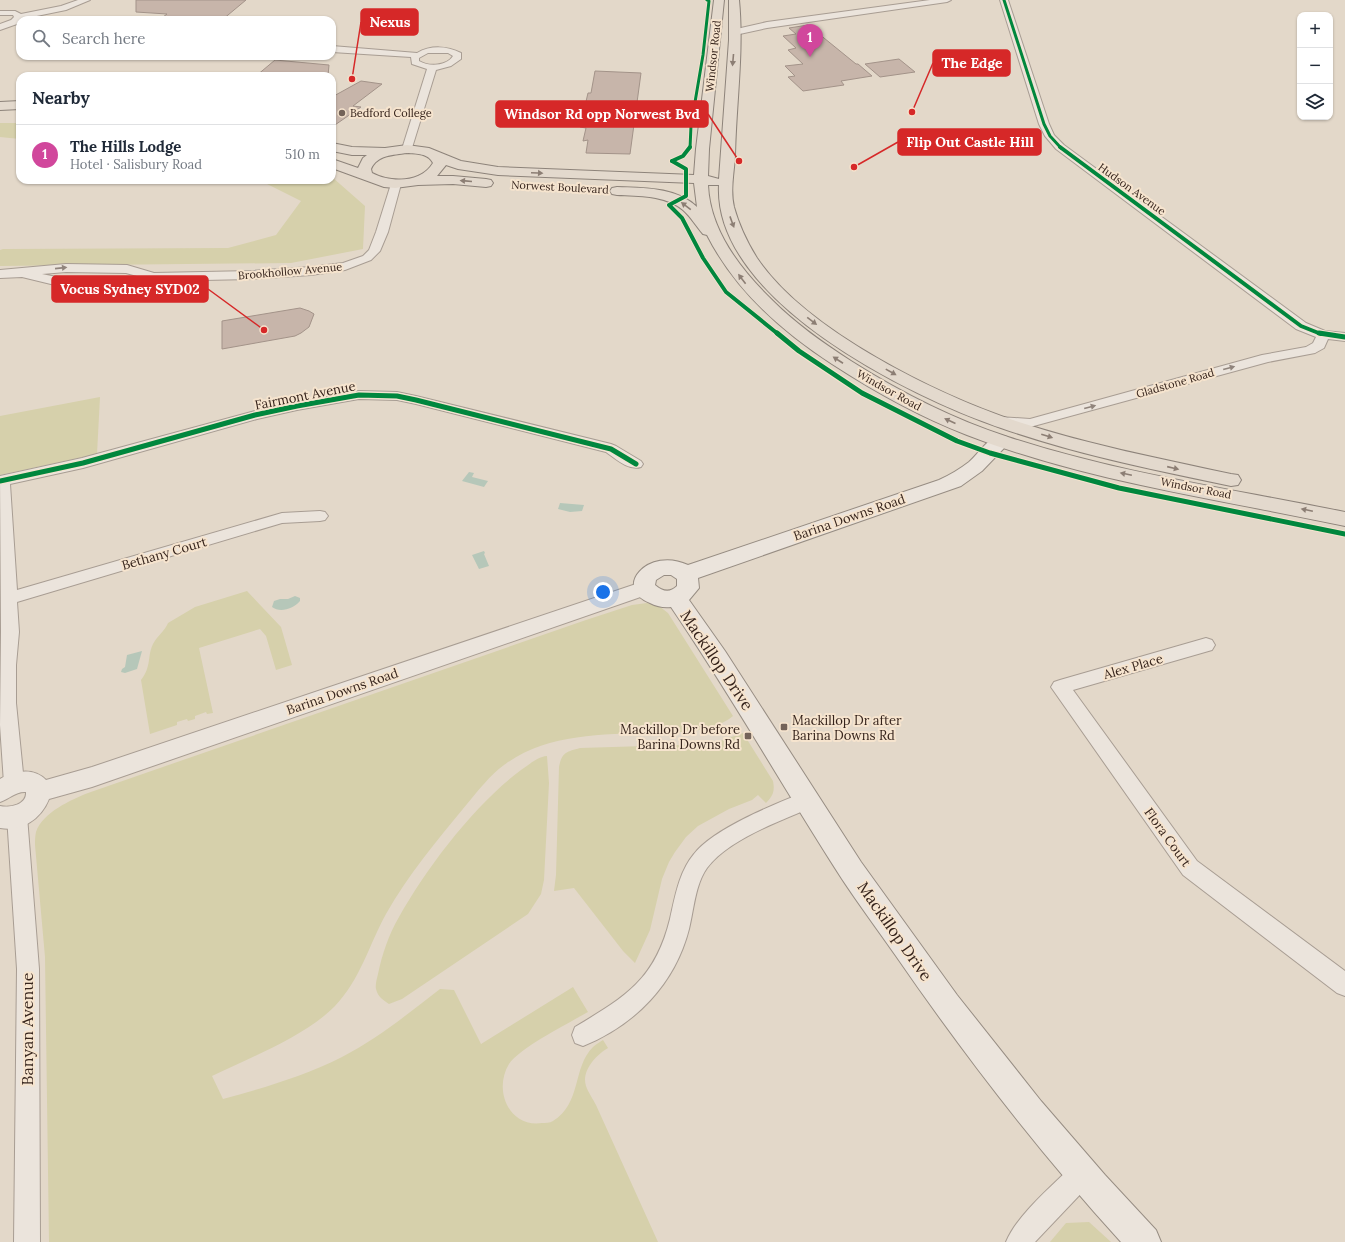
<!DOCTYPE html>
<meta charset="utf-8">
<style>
:root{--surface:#fff;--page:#f6f6f7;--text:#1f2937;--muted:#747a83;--line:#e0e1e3;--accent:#111827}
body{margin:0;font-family:Lora,serif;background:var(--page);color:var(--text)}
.controls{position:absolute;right:12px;top:12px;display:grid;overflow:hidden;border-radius:8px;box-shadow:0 1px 3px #0004}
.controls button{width:36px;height:36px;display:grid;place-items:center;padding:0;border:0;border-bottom:1px solid var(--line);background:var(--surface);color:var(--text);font:20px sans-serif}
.you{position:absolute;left:603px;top:592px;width:14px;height:14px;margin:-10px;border:3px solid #fff;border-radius:50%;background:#1a73e8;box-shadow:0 0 0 6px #1a73e833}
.badge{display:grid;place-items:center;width:26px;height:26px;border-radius:50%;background:var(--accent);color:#fff;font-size:13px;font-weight:700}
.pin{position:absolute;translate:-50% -33px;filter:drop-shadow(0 1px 2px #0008)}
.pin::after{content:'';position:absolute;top:21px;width:14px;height:12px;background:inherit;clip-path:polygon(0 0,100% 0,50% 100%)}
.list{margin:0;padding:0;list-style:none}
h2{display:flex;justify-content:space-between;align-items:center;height:52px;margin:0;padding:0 16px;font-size:17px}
h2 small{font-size:13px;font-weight:400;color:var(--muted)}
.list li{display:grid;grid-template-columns:26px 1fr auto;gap:12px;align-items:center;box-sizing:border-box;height:60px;padding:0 16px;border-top:1px solid var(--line)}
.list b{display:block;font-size:15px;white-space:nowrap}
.list p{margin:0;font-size:13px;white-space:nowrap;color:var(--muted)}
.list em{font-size:13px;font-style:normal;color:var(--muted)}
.icon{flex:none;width:22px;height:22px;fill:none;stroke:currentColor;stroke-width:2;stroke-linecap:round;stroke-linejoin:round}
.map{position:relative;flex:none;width:1345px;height:1242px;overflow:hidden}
.search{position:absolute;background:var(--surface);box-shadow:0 1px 3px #0004;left:16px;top:16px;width:320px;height:44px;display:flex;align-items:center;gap:10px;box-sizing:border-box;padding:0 14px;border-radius:12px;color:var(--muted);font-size:15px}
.panel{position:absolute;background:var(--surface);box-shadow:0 1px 3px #0004;left:16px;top:72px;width:320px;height:112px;border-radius:12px}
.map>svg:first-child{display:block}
</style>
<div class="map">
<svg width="1345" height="1242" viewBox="0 0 1345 1242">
<rect width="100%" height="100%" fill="#e3d8c9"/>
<!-- green -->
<g fill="#d6d0ab">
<polygon points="0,123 20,123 20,139 0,137"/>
<polygon points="332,177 365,206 363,249 291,263 0,266 0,250 3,249 228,248 276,235 301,201 259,180 332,180"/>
<polygon points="100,397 97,454 0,475 0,416"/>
<path d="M247,591L281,627L292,665L276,670L266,636L260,629L199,648L213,713L207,714L206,712L195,716V719L188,721L187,719L177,722V725L150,734L141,680C152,666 147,656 153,644C157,636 165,631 168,623L195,607Z"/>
<path d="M647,603L659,606L668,613L733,716C711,734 678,732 651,733C601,734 546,734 504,765C490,775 478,791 467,804C438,839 408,875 386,914C369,945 360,980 335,1006C306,1036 249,1058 212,1076L223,1099C264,1088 304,1076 342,1057C377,1039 409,1013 440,989L454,990L481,1044L573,987L588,1012C569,1023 521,1047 509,1064C493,1090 509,1128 542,1123C545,1123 550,1123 553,1121C582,1103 572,1068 593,1047C596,1044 600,1042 603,1040L608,1048C596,1055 581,1071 586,1086C588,1092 593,1099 596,1105L658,1242H49L45,957L35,845C35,841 35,836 36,832C43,812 71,800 88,793L586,620L632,605Z"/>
<path d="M743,733L773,781C775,791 773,796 766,803L758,795L752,800L729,809L698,826L686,837L675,852L669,862L662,879L650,930L635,963L623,951L574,888L554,891L556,875L559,767C562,752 566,752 580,748L711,744Z"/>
<path d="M547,756L549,783L544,880L541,894L528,914L402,999L389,1004C383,1000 378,997 376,989C375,985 377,978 378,974C382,954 389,934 399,917C427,867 475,804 521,770C530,764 537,757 547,756Z"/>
<polygon points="1089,1222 1111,1242 1050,1242 1066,1223"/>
</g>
<!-- water -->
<g fill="#b6c7b9">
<polygon points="469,472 474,473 472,477 488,481 484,487 462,481"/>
<polygon points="560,503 584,505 582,511 570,512 558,509"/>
<polygon points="484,551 485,553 484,554 489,566 479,569 472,555"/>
<path d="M295,596L300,598V601C293,609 280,613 272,607L274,601L280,599H288Z"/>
<polygon points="142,651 137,669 125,673 121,672 122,669 125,667 127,655"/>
</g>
<!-- building -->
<g fill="#c7b5aa" stroke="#a39389">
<polygon points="136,0 246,0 222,20 163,17 167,14 136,12"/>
<polygon points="808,25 856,64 858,64 872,76 841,81 844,85 803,91 788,77 795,76 785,66 803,64 788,50 796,48 783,36 796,34 789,28"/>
<polygon points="899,59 915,72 880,77 865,64"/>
<polygon points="275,60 329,65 328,76 256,76"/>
<polygon points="595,71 641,73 630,154 586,153 588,140 583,141 586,128 580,127 588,93 591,93"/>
<polygon points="361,81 382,84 353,106 361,107 332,127 332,97"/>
<polygon points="300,308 309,311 314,314 309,327 301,333 295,336 222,349 222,321"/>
</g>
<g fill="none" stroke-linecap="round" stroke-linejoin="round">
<!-- minor casing -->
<g stroke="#a89d93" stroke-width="2">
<g id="minor">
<polygon points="78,0 90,0 66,10 22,19 17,24 0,30 0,24 11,20 14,17 13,15 0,15 0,11 15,11 21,14 61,6"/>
<polygon points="930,0 951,0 947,2 767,28 735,35 731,32 732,30 767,22"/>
<polygon points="1000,0 1008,0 1049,124 1054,135 1064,145 1306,323 1325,331 1345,333 1345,341 1328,339 1324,348 1315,353 1268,362 1030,427 994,424 992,421 994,418 999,417 1030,419 1262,355 1306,347 1313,343 1316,337 1296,329 1056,149 1045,136 1039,124"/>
<path d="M332,46L417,53C431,45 447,46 461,53V59L451,66L436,70L411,151L407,152L402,149L427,69L412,64L411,57L332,52ZM428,53H448L453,56C447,66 429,67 419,61V58Z"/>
<path d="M396,181L401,184L388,232L380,251L371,260L345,270L311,275L252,279L154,281L116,287L55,285L22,277L0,278V270L66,264L127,265L154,273L252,271L311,267L343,263L363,256L369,250L376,232L391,184ZM66,272L126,273L137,276C108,281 71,281 42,274Z"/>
<path d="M359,391L397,392L416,396L611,444L616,446L641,461L643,464L641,467C629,471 616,459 606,452L416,404L397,400L359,399L297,410L257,419L83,468L10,484L17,590L282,513L320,511L325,512L328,516L325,520L320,521L282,523L17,602L19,632L16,665V703L24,783L21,789L14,791L7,789L4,783L0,725L1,632L0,476L82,458L255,411Z"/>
<polygon points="1206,638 1212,640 1215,645 1212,650 1073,690 1197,861 1345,971 1345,996 1337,993 1183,875 1051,687 1054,682 1060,680"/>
<path d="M808,791L815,794L818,800L815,806C783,820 728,839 707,868C695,885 694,909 689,929C675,984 635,1025 583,1046L575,1043L572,1035L575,1027C625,997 655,980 670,919C675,897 679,872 694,854C714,828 777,803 808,791Z"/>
<polygon points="17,807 24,810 27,816 39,969 40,1242 14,1242 17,969 7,816 10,810"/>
<path d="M1082,1162L1091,1165L1094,1174L1091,1183L1035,1242H1006C1017,1215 1052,1186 1073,1165Z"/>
</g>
</g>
<!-- tertiary casing -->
<g stroke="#a89d93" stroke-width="2">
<path id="tertiary" d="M645,581L652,583L655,588L652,593L92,787L49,799C41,819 22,832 0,828V806C10,808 27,805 26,792C16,791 9,799 0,802V779C15,771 33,767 46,780L92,767Z"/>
</g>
<!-- secondary casing -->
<g stroke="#978d83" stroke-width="2">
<path id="secondary" d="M1000,435L1007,437L1009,441L1007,445L982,471L961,486L698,578L699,588L689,600L725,651L861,862L957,995L1041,1101L1105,1175L1156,1230L1161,1242H1121C1039,1152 965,1056 896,956C878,930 859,905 842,879C784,789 731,695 671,607C663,608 656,606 650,603C612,588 648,546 688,565L939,480C950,475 960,469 969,462C979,453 988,438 1000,435ZM664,575H671L677,579V586C670,593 663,592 655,585L656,580Z"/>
</g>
<!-- primary casing -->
<g stroke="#8d837a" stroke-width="2">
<g id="primary">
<path d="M714,0H724L709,149L708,176L719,179L729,40V0H739C744,51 736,104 735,156C734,173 730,190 734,207C739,225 747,242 757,258C806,331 939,396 1022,423C1090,445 1161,459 1231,474L1238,475L1241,480L1238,485L1231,486C1154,470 1075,454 1001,428C910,397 713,300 719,185H708C710,231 741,270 773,301C796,324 823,343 851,361C900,392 953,419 1008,437C1117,473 1232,489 1345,512V526C1219,499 1088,482 967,435C920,417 875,392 832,364C781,331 735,290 707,235L703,234C696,226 691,217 683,210C665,195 639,196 617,195L612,194L610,191L612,188L617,187C644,188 676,187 697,207L694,183L498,175L458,169L446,165L437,176H453L486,179L491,180L493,183L491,186L486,187L453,184L418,185L395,188L384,187L332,168V159L358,168L363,158L367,155H352L332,151V143L352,147L385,148L407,145L429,148L461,161L498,167L694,175L696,149ZM407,153C417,154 428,153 433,163C421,183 391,183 372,173L371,169C377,155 393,155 407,153Z"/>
<polygon points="20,101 20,109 0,110 0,102"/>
</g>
</g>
<!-- minor -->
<use href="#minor" fill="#ebe4dc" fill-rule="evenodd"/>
<!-- tertiary -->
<use href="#tertiary" fill="#ebe4dc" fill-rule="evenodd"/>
<!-- secondary -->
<use href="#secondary" fill="#ebe4dc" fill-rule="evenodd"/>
<!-- primary -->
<use href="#primary" fill="#e3d9cd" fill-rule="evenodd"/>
<!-- cycleway-far2 casing -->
<g stroke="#f6e4ce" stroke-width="4.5">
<g id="cycleway-far2">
<polyline points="1004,0 1044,124 1050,136 1061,148"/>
<polyline points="690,148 691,126 695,112 694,108 703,55 709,1 707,0"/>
</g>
</g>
<!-- cycleway-far1 casing -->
<g stroke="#f6e4ce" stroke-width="5.5">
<g id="cycleway-far1">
<polyline points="1060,147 1301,326 1321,334"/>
<polyline points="672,161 686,169 686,196 669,205 682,218 703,258 726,292 778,334"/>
<polyline points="672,161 683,156 690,147"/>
</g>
</g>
<!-- cycleway casing -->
<g stroke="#f6e4ce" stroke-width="7">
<g id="cycleway">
<polyline points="777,333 799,351 862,393 957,441 990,453 1119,488 1345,534"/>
<polyline points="1319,333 1345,337"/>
<polyline points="0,481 83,463 255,415 297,406 359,395 397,396 416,400 611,449 636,464"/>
</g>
</g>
<!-- cycleway-far2 -->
<use href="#cycleway-far2" stroke="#00873e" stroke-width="3"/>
<!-- cycleway-far1 -->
<use href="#cycleway-far1" stroke="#00873e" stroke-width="4"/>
<!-- cycleway -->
<use href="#cycleway" stroke="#00873e" stroke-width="5"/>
</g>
<!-- one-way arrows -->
<defs><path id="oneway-solid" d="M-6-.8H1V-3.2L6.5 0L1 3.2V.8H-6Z"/></defs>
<g fill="#8c7e74">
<use href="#oneway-solid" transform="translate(733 60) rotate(95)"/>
<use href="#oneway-solid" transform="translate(537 173) rotate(3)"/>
<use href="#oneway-solid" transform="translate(466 181) rotate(-175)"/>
<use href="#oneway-solid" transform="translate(686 206) rotate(-143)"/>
<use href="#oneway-solid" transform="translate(732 222) rotate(70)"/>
<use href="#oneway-solid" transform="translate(742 279) rotate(-127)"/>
<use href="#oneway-solid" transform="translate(812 321) rotate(37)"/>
<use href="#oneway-solid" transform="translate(838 360) rotate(-147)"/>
<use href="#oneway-solid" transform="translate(891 372) rotate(29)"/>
<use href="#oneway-solid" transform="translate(950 421) rotate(-156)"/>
<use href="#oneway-solid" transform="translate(1047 436) rotate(17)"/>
<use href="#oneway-solid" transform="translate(1173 468) rotate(13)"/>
<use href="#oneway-solid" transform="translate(1126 474) rotate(-168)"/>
<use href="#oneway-solid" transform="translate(1307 510) rotate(-168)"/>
</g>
<g fill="#90847c">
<use href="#oneway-solid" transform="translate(61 268) rotate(-6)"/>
<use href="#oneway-solid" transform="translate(1229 368) rotate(-15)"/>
<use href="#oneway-solid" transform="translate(1090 407) rotate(-15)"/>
</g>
<!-- markers -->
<g fill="#736359" stroke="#f6e4ce" stroke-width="1.5">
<circle cx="342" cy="113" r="4"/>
<rect x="780" y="723" width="8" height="8" rx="2"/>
<rect x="744" y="732" width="8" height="8" rx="2"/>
</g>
<g text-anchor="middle" stroke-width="4" stroke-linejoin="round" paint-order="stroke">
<!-- far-street labels -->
<g font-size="11" fill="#36241c" stroke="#f6e4ce">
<text transform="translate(713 56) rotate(-84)" y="4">Windsor Road</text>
<text transform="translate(560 187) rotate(3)" y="4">Norwest Boulevard</text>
<text transform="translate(1132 189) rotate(36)" y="4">Hudson Avenue</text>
<text transform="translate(290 271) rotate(-5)" y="4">Brookhollow Avenue</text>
<text transform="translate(1175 383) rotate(-16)" y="4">Gladstone Road</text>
<text transform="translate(889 390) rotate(29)" y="4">Windsor Road</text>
<text transform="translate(1196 488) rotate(11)" y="4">Windsor Road</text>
</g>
<!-- far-poi labels -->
<g font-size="11" fill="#36241c" stroke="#f6e4ce" text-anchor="start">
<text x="350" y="117">Bedford College</text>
</g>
<!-- street labels -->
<g font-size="13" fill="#36241c" stroke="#f6e4ce">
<text transform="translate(305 395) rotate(-11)" y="5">Fairmont Avenue</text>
<text transform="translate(849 517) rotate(-19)" y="5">Barina Downs Road</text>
<text transform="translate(164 553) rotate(-16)" y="5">Bethany Court</text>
<text transform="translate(1133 666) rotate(-16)" y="5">Alex Place</text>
<text transform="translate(342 691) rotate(-19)" y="5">Barina Downs Road</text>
<text transform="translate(1168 837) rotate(54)" y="5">Flora Court</text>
</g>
<!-- poi labels -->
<g font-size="13" fill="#36241c" stroke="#f6e4ce" text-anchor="start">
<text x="792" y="725">Mackillop Dr after<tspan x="792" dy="15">Barina Downs Rd</tspan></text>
<text x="740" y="734" text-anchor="end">Mackillop Dr before<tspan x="740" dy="15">Barina Downs Rd</tspan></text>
</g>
<!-- near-street labels -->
<g font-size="16" fill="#36241c" stroke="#f6e4ce">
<text transform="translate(717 660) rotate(56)" y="6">Mackillop Drive</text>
<text transform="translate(895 931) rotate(55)" y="6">Mackillop Drive</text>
<text transform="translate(27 1029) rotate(-90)" y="6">Banyan Avenue</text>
</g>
</g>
<!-- callouts -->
<path fill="none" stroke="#d62828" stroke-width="1.5" d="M352 79L361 22M912 112L933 63M739 161L708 114M854 167L898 142M264 330L208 289"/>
<g fill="#d62828" stroke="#f6e4ce" stroke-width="1.5">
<circle cx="352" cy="79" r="4"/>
<circle cx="912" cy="112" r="4"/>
<circle cx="739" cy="161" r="4"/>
<circle cx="854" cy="167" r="4"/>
<circle cx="264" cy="330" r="4"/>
</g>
<g fill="#d62828" stroke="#d62828" stroke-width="1.5">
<rect x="361" y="9" width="57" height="26" rx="4"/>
<rect x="933" y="50" width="77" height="26" rx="4"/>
<rect x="496" y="101" width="212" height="26" rx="4"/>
<rect x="898" y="129" width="143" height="26" rx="4"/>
<rect x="52" y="276" width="156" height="26" rx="4"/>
</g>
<g font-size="14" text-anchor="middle" font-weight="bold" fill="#fff">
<text x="390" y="27">Nexus</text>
<text x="972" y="68">The Edge</text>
<text x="602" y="119">Windsor Rd opp Norwest Bvd</text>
<text x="970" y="147">Flip Out Castle Hill</text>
<text x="130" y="294">Vocus Sydney SYD02</text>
</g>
</svg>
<div class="controls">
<button>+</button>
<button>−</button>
<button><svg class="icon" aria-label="layers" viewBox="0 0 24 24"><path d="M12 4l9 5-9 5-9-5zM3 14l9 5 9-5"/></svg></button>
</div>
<div class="you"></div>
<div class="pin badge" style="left:810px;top:57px;background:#d1479c">1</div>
<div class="search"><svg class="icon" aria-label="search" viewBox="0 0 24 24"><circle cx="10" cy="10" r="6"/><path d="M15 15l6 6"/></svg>Search here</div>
<section class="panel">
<h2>Nearby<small></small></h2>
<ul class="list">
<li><span class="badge" style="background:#d1479c">1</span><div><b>The Hills Lodge</b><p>Hotel · Salisbury Road</p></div><em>510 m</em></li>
</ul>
</section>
</div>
